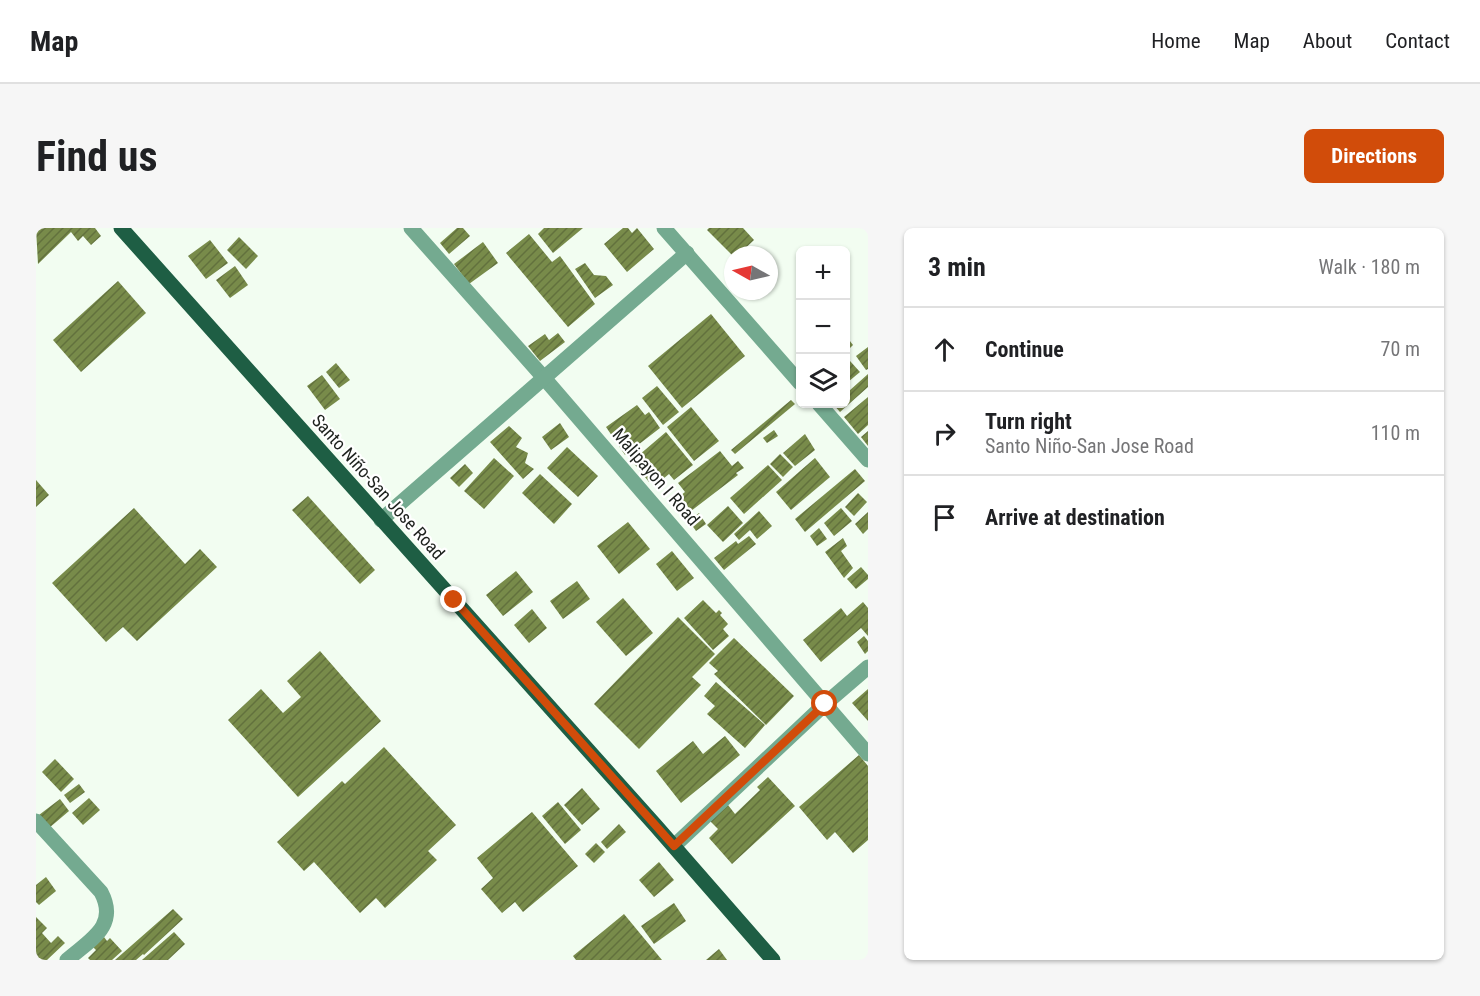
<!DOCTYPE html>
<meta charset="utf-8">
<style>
:root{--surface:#fff;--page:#f6f6f6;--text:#202124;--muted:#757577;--line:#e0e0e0;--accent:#d14c0a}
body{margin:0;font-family:"Roboto Condensed",sans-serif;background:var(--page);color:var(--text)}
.controls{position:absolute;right:18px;top:18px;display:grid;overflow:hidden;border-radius:9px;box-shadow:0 2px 4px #0004}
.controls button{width:54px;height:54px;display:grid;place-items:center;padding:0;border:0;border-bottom:2px solid var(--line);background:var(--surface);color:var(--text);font:30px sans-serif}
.compass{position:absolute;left:688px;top:18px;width:54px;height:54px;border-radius:50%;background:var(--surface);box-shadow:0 2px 4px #0004;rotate:278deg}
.stop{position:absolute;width:18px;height:18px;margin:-14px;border:4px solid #d14c0a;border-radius:50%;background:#fff}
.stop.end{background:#d14c0a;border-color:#fff;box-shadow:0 2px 6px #0008}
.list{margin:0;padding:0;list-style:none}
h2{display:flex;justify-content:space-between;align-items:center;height:78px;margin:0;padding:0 24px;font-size:26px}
h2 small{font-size:20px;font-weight:400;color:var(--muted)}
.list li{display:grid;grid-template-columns:39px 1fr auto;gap:18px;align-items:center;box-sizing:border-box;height:84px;padding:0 24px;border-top:2px solid var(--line)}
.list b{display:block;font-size:22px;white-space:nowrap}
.list p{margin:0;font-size:20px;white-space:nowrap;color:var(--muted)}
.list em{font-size:20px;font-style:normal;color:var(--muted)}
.icon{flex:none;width:33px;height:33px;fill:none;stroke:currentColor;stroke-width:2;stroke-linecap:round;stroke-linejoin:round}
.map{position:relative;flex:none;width:832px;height:732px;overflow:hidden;border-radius:9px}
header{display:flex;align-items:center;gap:36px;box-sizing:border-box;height:84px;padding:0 30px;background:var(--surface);border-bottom:2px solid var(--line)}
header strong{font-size:28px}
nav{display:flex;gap:33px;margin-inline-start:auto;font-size:21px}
.intro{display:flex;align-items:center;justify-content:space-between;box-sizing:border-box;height:144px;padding:0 36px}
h1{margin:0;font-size:42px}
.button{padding:15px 27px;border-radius:9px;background:var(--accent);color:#fff;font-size:21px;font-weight:700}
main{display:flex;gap:36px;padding:0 36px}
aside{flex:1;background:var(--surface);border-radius:9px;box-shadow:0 2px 4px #0004}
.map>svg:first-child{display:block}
</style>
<header>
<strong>Map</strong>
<nav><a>Home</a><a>Map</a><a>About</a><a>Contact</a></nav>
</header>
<div class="intro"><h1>Find us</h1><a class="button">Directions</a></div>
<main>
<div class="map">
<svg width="832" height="732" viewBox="0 0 832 732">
<defs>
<pattern id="building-hatch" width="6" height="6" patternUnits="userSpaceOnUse" patternTransform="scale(1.5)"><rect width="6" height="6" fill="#788b4a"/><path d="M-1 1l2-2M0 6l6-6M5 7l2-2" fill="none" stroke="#62713d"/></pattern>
</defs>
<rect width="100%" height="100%" fill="#f2fdf1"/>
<!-- building -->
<g fill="url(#building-hatch)">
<polygon points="0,0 59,0 65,8 55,17 47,8 42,13 35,4 2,36"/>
<polygon points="421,0 427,0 434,8 413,26 404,15"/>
<polygon points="508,0 547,0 517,25 502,6"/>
<polygon points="587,0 592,0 596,5 601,0 618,21 591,44 568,16"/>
<polygon points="673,0 707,0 718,12 702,27 696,27 671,2"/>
<polygon points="493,6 516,34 524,28 559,76 532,99 470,25"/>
<polygon points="203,9 222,28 210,41 191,22"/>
<polygon points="174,12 192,35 170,51 152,28"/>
<polygon points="447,14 462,35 433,56 418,36"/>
<polygon points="549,35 558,47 570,48 577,57 559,70 539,41"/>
<polygon points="199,38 212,57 194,70 180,52"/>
<polygon points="82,53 110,85 45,144 17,112"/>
<polygon points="675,86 709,128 646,180 612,138"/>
<polygon points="522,105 529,114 504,133 492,118 509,106 513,112"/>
<polygon points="810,108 817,117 810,124"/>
<polygon points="832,119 832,141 830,142 820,128"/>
<polygon points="814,133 824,144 812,154 810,151 810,137"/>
<polygon points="300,135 314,152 303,160 290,144"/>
<polygon points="832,146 832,159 804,184 797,176 810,176 810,159 813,163"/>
<polygon points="286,147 304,171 289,182 271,158"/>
<polygon points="621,158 643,184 627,197 606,170"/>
<polygon points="832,169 832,197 822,206 808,189"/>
<polygon points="755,172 759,176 699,226 695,222"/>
<polygon points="601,177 609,187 613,184 624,200 589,227 570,199"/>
<polygon points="655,179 683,213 658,233 631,199"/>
<polygon points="524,195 533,209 515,222 506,209"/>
<polygon points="473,198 486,210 480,219 492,225 489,235 498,241 487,251 454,214"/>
<polygon points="738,202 742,208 731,215 727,210"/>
<polygon points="832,203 832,218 825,209"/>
<polygon points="630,204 657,237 638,252 633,246 627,251 623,245 613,254 596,233"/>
<polygon points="769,206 779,222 759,238 747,225"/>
<polygon points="531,219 562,248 542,269 511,240"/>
<polygon points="684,223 696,238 702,233 708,240 700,245 702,247 655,283 644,268 649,264 642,255"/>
<polygon points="744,226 757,239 747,249 734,236"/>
<polygon points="458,230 478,248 448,281 428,263"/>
<polygon points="779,230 794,249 755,282 740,264"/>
<polygon points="429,236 437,245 423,259 414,250"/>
<polygon points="732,237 746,252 708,286 694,270"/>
<polygon points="819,241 829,253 769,304 759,291"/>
<polygon points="504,246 536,276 518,296 486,265"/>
<polygon points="0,252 13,267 0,279"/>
<polygon points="822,265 831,274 818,288 809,279"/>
<polygon points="272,268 339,342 324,356 256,282"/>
<polygon points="692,278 707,295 687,314 671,297"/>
<polygon points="98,280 149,336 164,321 181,339 101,413 87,399 70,414 16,355"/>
<polygon points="805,280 816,293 798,308 788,295"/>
<polygon points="723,283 736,298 721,311 714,302 703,312 698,306"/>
<polygon points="832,284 832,301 827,306 819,296"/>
<polygon points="663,285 670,296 660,303 653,293"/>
<polygon points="592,294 614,321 583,346 561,318"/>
<polygon points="783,300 791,311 781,318 774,308"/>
<polygon points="713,308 720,316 688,342 678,330 700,313 702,316"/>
<polygon points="807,310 811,318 805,323 817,340 808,350 789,324"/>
<polygon points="636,323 658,350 641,363 620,336"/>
<polygon points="825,339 832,347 832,351 820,361 811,351"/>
<polygon points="480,343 497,364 467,388 450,367"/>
<polygon points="541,353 554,371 527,391 514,373"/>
<polygon points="587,370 617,405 590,428 560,394"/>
<polygon points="667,372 680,385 683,382 686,385 684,387 692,396 687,401 693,408 677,422 648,390"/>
<polygon points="827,374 832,380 832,408 825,400 785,434 767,412 805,380 811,388"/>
<polygon points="496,381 511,400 493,415 478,397"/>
<polygon points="642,389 679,426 656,449 665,457 603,521 558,476"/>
<polygon points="828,408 832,413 832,423 829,426 821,414"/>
<polygon points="698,410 758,468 730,497 678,446 682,443 673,435"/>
<polygon points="284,423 345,493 262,569 192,492 225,461 247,485 265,469 251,453"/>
<polygon points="680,454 729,497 709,520 671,486 679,478 668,468"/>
<polygon points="832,461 832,493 816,475"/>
<polygon points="689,508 704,527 645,575 620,543 657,513 667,526"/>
<polygon points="348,519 420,597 392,623 401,632 349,680 340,670 324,685 278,634 268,643 241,614 306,553 309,556"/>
<polygon points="823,527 832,538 832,612 817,625 799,604 791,612 763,579"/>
<polygon points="19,531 38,551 25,564 6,544"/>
<polygon points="732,549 759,578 696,636 673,610 682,601 674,593 692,577 699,586 724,562 721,559"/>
<polygon points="43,556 49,564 34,575 28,567"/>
<polygon points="546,560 564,581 546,597 528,577"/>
<polygon points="53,570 64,582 47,597 36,585"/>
<polygon points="24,571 33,583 13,600 3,587"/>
<polygon points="522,574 545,602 529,616 506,588"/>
<polygon points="496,584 542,638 487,684 479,674 466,685 445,661 457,650 441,630"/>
<polygon points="583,596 590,604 571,621 565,614"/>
<polygon points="560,615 569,624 558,635 549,626"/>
<polygon points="623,634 638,652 618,669 603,652"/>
<polygon points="10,649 20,663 3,677 0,674 0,657"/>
<polygon points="638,675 650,693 618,716 605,698"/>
<polygon points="137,681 147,691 108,727 107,726 100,732 79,732"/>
<polygon points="588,686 626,732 540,732 537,728"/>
<polygon points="0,689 11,700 6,705 15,715 22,708 29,715 11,732 0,732"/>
<polygon points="138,704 149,716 132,732 106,732"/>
<polygon points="68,709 71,713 74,710 86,723 76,732 54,732 52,730 60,722 57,719"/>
<polygon points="683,721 691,732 670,732"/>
</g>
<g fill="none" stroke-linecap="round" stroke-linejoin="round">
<!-- minor -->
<g stroke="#74aa90" stroke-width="15">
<polyline points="375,0 509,151 832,526"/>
<polyline points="628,0 764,155"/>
<polyline points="783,176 832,232"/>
<polyline points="345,292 651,25"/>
<path d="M0,593L65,664C83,698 54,712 31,732"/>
<polyline points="638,618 789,476 832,439"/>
</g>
<!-- major -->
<polyline stroke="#1e5e44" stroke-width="15" points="85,0 620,598 737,732"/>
</g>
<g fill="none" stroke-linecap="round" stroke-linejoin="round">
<!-- route -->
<polyline stroke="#d14c0a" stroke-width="8" points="418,372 638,618 789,476"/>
</g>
<g text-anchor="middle" stroke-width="4.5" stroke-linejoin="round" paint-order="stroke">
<!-- street labels -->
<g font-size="18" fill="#1e221e" stroke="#fff">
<text transform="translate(620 249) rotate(49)" y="6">Malipayon I Road</text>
<text transform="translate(342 259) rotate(48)" y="6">Santo Niño-San Jose Road</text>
</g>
</g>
</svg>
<div class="controls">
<button>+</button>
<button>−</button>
<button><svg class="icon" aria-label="layers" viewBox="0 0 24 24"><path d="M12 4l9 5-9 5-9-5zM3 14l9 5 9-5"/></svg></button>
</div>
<svg class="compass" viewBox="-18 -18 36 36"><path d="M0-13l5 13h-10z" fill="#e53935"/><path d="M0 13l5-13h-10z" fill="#757577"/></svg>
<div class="stop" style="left:789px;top:476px"></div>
<div class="stop end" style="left:418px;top:372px"></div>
</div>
<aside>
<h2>3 min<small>Walk · 180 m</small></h2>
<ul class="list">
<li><svg class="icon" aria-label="ahead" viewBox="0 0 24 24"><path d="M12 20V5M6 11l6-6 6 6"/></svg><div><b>Continue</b></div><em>70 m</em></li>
<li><svg class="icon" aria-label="right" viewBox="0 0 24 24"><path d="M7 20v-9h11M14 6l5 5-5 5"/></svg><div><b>Turn right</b><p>Santo Niño-San Jose Road</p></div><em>110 m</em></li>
<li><svg class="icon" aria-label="arrive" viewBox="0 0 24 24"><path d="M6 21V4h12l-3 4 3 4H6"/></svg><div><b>Arrive at destination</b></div></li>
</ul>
</aside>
</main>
